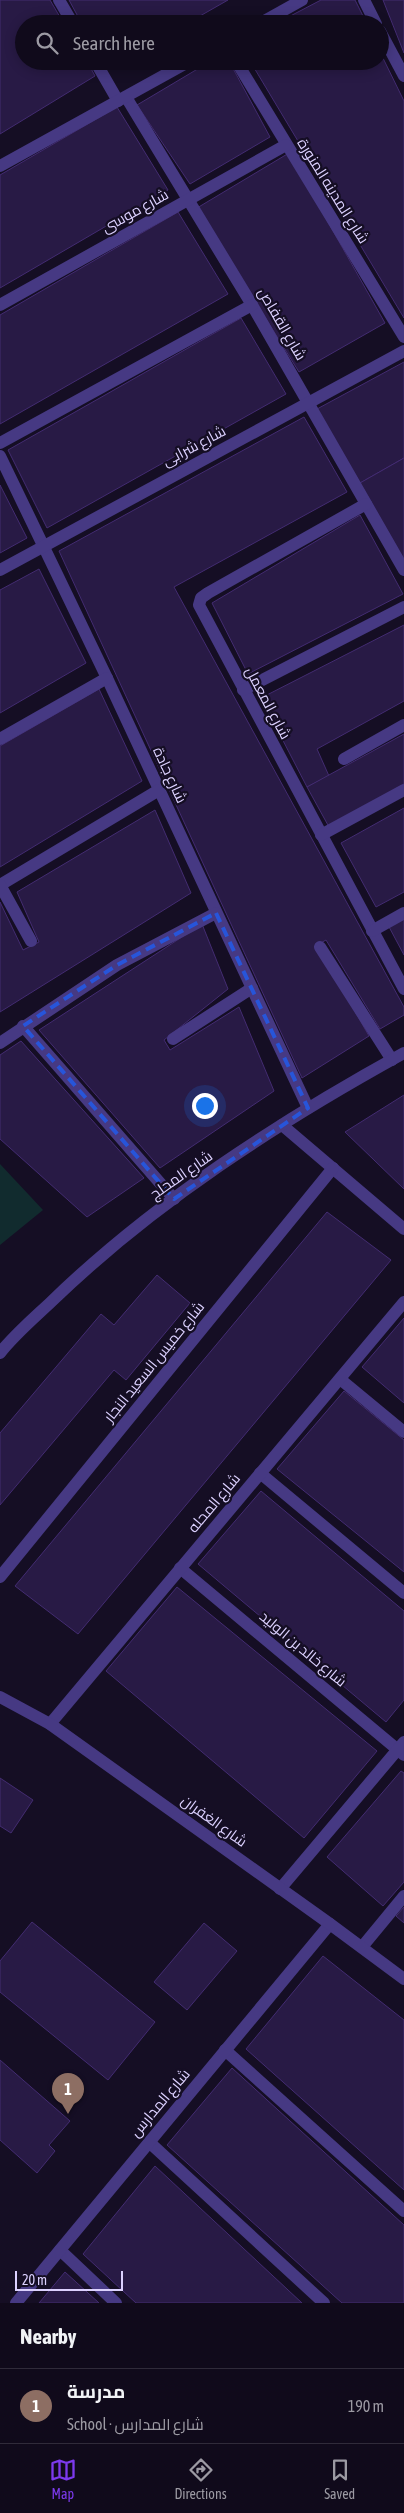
<!DOCTYPE html>
<meta charset="utf-8">
<style>
:root{--surface:#100a1b;--page:#191324;--text:#f1f3f6;--muted:#9c9aa3;--line:#302b3a;--accent:#7c3aed}
body{margin:0;font-family:"Asap Condensed",Cairo,sans-serif;background:var(--page);color:var(--text)}
.scale{position:absolute;left:15px;bottom:12px;width:108px;box-sizing:border-box;padding-left:5px;border:2px solid #dcd1ff;border-top:0;font-size:14px;line-height:18px;white-space:nowrap;color:#dcd1ff;-webkit-text-stroke:4px #150e24;paint-order:stroke}
.you{position:absolute;left:204px;top:1105px;width:18px;height:18px;margin:-12px;border:4px solid #fff;border-radius:50%;background:#1a73e8;box-shadow:0 0 0 8px #1a73e833}
.badge{display:grid;place-items:center;width:32px;height:32px;border-radius:50%;background:var(--accent);color:#fff;font-size:16px;font-weight:700}
.pin{position:absolute;translate:-50% -41px;filter:drop-shadow(0 1px 2px #0008)}
.pin::after{content:'';position:absolute;top:26px;width:18px;height:15px;background:inherit;clip-path:polygon(0 0,100% 0,50% 100%)}
.list{margin:0;padding:0;list-style:none}
h2{display:flex;justify-content:space-between;align-items:center;height:65px;margin:0;padding:0 20px;font-size:21px}
h2 small{font-size:16px;font-weight:400;color:var(--muted)}
.list li{display:grid;grid-template-columns:32px 1fr auto;gap:15px;align-items:center;box-sizing:border-box;height:75px;padding:0 20px;border-top:1px solid var(--line)}
.list b{display:block;font-size:19px;white-space:nowrap}
.list p{margin:0;font-size:16px;white-space:nowrap;color:var(--muted)}
.list em{font-size:16px;font-style:normal;color:var(--muted)}
.icon{flex:none;width:28px;height:28px;fill:none;stroke:currentColor;stroke-width:2;stroke-linecap:round;stroke-linejoin:round}
.map{position:relative;flex:none;width:404px;height:2303px;overflow:hidden}
.search{position:absolute;background:var(--surface);box-shadow:0 2px 12px #0003;left:15px;right:15px;top:15px;height:55px;display:flex;align-items:center;gap:12px;box-sizing:border-box;padding:0 18px;border-radius:28px;color:var(--muted);font-size:19px}
.sheet{height:140px;background:var(--surface)}
nav{display:flex;justify-content:space-around;align-items:center;box-sizing:border-box;height:70px;border-top:1px solid var(--line);background:var(--surface);font-size:14px;color:var(--muted)}
nav a{display:grid;justify-items:center;gap:2px}
nav .on{color:var(--accent)}
.map>svg:first-child{display:block}
</style>
<div class="map">
<svg width="404" height="2303" viewBox="0 0 404 2303">
<rect width="100%" height="100%" fill="#150e24"/>
<!-- green -->
<polygon fill="#112b2e" points="0,1164 43,1210 0,1245"/>
<!-- building -->
<g fill="#281a45" stroke="#432c71">
<polygon points="0,0 50,0 64,24 24,24 24,61 87,61 95,76 0,134"/>
<polygon points="69,0 228,0 186,24 82,24"/>
<polygon points="321,0 355,0 367,24 275,24"/>
<polygon points="383,0 404,0 404,53"/>
<polygon points="380,52 404,101 404,318 250,61 380,61"/>
<polygon points="103,61 119,61 107,68"/>
<polygon points="211,61 229,61 270,137 190,184 137,105"/>
<polygon points="117,107 168,190 0,288 0,175"/>
<polygon points="289,153 385,323 299,372 197,208"/>
<polygon points="178,212 228,294 0,424 0,315"/>
<polygon points="241,318 286,394 47,528 8,450"/>
<polygon points="404,362 404,458 360,483 317,409"/>
<polygon points="304,417 347,492 174,587 404,1007 404,1015 380,1029 326,940 317,945 369,1036 302,1078 59,551"/>
<polygon points="404,458 404,560 360,483"/>
<polygon points="0,485 27,538 0,553"/>
<polygon points="360,515 403,594 248,674 212,603"/>
<polygon points="39,569 86,663 0,713 0,590"/>
<polygon points="404,625 404,701 317,749 329,776 307,787 261,698"/>
<polygon points="99,689 142,781 0,867 0,746"/>
<polygon points="404,734 404,784 329,827 307,787"/>
<polygon points="404,808 404,892 376,907 341,843"/>
<polygon points="155,810 191,893 0,1012 0,902 23,950 39,942 17,892"/>
<polygon points="404,916 404,955 388,925"/>
<polygon points="202,924 228,989 164,1040 170,1050 239,1007 274,1091 160,1168 39,1030"/>
<polygon points="21,1041 144,1178 87,1217 0,1139 0,1055"/>
<polygon points="404,1095 404,1189 345,1132"/>
<polygon points="327,1212 391,1260 78,1634 15,1586"/>
<polygon points="157,1275 190,1303 126,1380 114,1370 0,1505 0,1433 101,1314 114,1325"/>
<polygon points="404,1318 404,1403 362,1367"/>
<polygon points="344,1391 404,1440 404,1572 277,1469"/>
<polygon points="261,1491 404,1611 404,1700 386,1722 198,1564"/>
<polygon points="177,1587 377,1751 304,1838 106,1671"/>
<polygon points="401,1771 404,1773 404,1882 383,1906 327,1857"/>
<polygon points="0,1778 33,1800 11,1833 0,1826"/>
<polygon points="404,1907 404,1923 396,1916"/>
<polygon points="32,1922 155,2022 108,2080 0,1992 0,1961"/>
<polygon points="204,1923 237,1951 187,2010 154,1982"/>
<polygon points="323,1956 404,2020 404,2190 246,2049"/>
<polygon points="0,2060 70,2121 49,2145 55,2151 37,2173 0,2140"/>
<polygon points="232,2068 404,2225 404,2303 342,2303 167,2145"/>
<polygon points="155,2166 302,2303 136,2303 83,2254"/>
<polygon points="65,2272 99,2303 39,2303"/>
</g>
<g fill="none" stroke-linecap="round" stroke-linejoin="round">
<!-- minor -->
<g stroke="#463983" stroke-width="12">
<polyline points="59,0 73,24"/>
<polyline points="364,0 376,24"/>
<polyline points="259,24 302,0"/>
<polyline points="380,31 404,76"/>
<polyline points="95,61 118,101"/>
<polyline points="236,61 404,337"/>
<polyline points="126,97 252,305 404,570"/>
<polyline points="0,166 190,61"/>
<polyline points="0,305 286,145"/>
<polyline points="0,443 252,305"/>
<polyline points="0,456 107,678 308,1108"/>
<polyline points="366,504 208,593 201,598 199,605 404,989"/>
<polyline points="0,570 404,351"/>
<polyline points="243,690 404,607"/>
<polyline points="0,739 107,678"/>
<polyline points="344,759 404,725"/>
<polyline points="321,835 404,790"/>
<polyline points="0,885 159,790"/>
<polyline points="0,885 31,941"/>
<polyline points="372,931 404,913"/>
<polyline points="320,947 392,1060"/>
<polyline points="23,1026 174,1199"/>
<polyline points="173,1039 252,988"/>
<polyline points="0,1043 117,965 216,913"/>
<polyline points="282,1125 404,1229"/>
<path d="M0,1353C15,1334 34,1318 51,1302C154,1202 279,1122 404,1053"/>
<polyline points="340,1379 404,1432"/>
<polyline points="260,1473 404,1593"/>
<polyline points="180,1568 404,1755"/>
<polyline points="0,1577 333,1168"/>
<polyline points="50,1724 404,1302"/>
<polyline points="280,1889 404,1742"/>
<polyline points="362,1947 404,1896"/>
<polyline points="225,2050 404,2211"/>
<polyline points="149,2142 324,2303"/>
<polyline points="60,2250 116,2303"/>
<polyline points="16,2303 330,1924"/>
</g>
<!-- tertiary -->
<polyline stroke="#463983" stroke-width="12" points="0,1697 50,1724 330,1924 404,1979"/>
</g>
<!-- marked area -->
<path fill="none" stroke="#2755da" stroke-width="4" stroke-dasharray="10 6" stroke-linejoin="round" d="M216,913L308,1108L174,1199L23,1026L117,965Z"/>
<g text-anchor="middle" stroke-width="4.5" stroke-linejoin="round" paint-order="stroke">
<!-- street labels -->
<g font-size="15" fill="#dcd1ff" stroke="#150e24">
<text transform="translate(333 191) rotate(58)" y="5">شارع المدينه المنورة</text>
<text transform="translate(135 211) rotate(-29)" y="5">شارع موسى</text>
<text transform="translate(282 324) rotate(60)" y="5">شارع القفاص</text>
<text transform="translate(194 446) rotate(-28)" y="5">شارع شرابى</text>
<text transform="translate(268 703) rotate(62)" y="5">شارع المعمل</text>
<text transform="translate(170 775) rotate(65)" y="5">شارع جادة</text>
<text transform="translate(181 1175) rotate(-35)" y="5">شارع المحلج</text>
<text transform="translate(154 1362) rotate(-51)" y="5">شارع خميس السعيد النجار</text>
<text transform="translate(214 1503) rotate(-50)" y="5">شارع المحله</text>
<text transform="translate(303 1649) rotate(40)" y="5">شارع خالد بن الوليد</text>
<text transform="translate(214 1821) rotate(36)" y="5">شارع الغفران</text>
<text transform="translate(160 2103) rotate(-50)" y="5">شارع المدارس</text>
</g>
</g>
</svg>
<div class="scale">20 m</div>
<div class="you"></div>
<div class="pin badge" style="left:68px;top:2114px;background:#8d6e63">1</div>
<div class="search"><svg class="icon" aria-label="search" viewBox="0 0 24 24"><circle cx="10" cy="10" r="6"/><path d="M15 15l6 6"/></svg>Search here</div>
</div>
<section class="sheet">
<h2>Nearby<small></small></h2>
<ul class="list">
<li><span class="badge" style="background:#8d6e63">1</span><div><b>مدرسة</b><p>School · شارع المدارس</p></div><em>190 m</em></li>
</ul>
</section>
<nav>
<a class="on"><svg class="icon" aria-label="map" viewBox="0 0 24 24"><path d="M3 6l6-2 6 2 6-2v14l-6 2-6-2-6 2zM9 4v14M15 6v14"/></svg>Map</a>
<a><svg class="icon" aria-label="directions" viewBox="0 0 24 24"><path d="M12 3l9 9-9 9-9-9zM9 14v-3h6M13 9l2 2-2 2"/></svg>Directions</a>
<a><svg class="icon" aria-label="saved" viewBox="0 0 24 24"><path d="M7 4h10v16l-5-4-5 4z"/></svg>Saved</a>
</nav>
